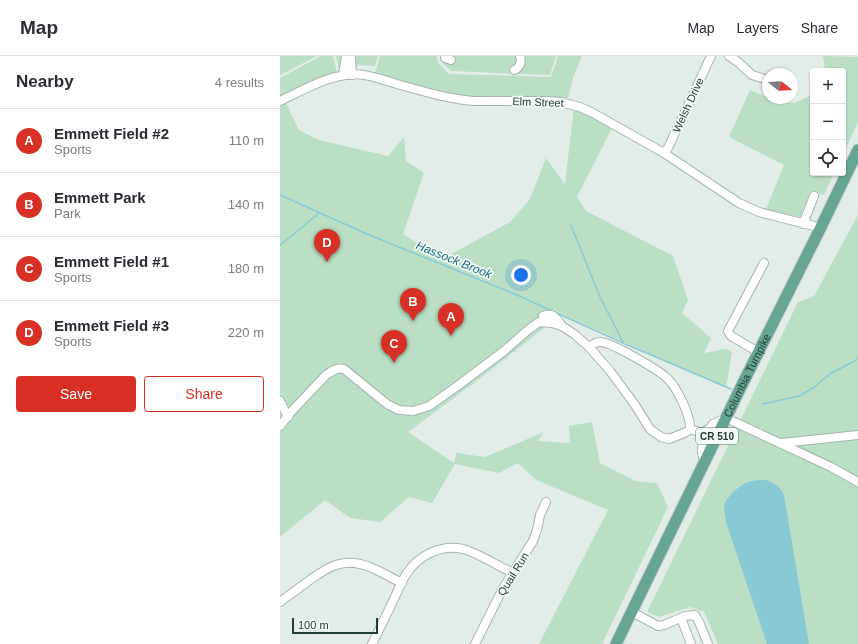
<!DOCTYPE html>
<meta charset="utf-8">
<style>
:root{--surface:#fff;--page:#f2f2f3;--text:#2b2b33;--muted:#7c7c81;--line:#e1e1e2;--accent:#d93025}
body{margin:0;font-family:Arial,sans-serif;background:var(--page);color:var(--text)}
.controls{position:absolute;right:12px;top:12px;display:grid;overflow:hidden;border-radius:4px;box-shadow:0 1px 3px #0004}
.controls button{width:36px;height:36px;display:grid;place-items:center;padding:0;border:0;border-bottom:1px solid var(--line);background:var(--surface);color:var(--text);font:20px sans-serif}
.compass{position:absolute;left:482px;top:12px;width:36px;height:36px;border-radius:50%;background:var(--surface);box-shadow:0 1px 3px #0004;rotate:108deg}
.scale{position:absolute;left:12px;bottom:10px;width:86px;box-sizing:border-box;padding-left:4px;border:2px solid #223f37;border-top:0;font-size:11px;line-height:14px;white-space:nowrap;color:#223f37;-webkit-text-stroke:3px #f3f9f6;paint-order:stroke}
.you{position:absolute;left:241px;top:219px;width:14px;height:14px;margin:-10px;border:3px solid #fff;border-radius:50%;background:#1a73e8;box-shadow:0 0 0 6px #1a73e833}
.badge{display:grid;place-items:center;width:26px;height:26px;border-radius:50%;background:var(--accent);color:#fff;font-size:13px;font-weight:700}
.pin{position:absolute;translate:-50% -33px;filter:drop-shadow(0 1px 2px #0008)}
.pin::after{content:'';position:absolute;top:21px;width:14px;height:12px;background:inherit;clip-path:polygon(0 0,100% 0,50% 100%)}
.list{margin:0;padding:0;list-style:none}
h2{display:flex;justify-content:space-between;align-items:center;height:52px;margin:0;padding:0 16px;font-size:17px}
h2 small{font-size:13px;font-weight:400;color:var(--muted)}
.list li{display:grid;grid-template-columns:26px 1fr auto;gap:12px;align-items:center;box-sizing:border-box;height:64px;padding:0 16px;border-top:1px solid var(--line)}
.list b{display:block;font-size:15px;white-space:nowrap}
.list p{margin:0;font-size:13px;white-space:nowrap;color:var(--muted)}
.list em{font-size:13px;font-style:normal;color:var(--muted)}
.actions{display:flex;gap:8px;padding:12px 16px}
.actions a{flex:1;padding:9px 0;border:1px solid var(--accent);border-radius:4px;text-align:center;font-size:14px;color:var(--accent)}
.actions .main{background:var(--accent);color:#fff}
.icon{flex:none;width:22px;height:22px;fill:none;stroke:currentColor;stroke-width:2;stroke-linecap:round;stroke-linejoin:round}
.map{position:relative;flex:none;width:578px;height:588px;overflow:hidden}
header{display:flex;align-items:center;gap:24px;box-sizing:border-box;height:56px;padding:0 20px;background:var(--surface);border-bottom:1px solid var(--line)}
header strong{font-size:19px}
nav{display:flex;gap:22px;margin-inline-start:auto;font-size:14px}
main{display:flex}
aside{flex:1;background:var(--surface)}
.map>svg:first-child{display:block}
</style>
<header>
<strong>Map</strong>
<nav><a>Map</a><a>Layers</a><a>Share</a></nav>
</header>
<main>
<aside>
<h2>Nearby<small>4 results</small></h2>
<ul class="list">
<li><span class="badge">A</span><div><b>Emmett Field #2</b><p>Sports</p></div><em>110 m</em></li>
<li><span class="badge">B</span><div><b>Emmett Park</b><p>Park</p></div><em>140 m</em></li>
<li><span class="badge">C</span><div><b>Emmett Field #1</b><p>Sports</p></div><em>180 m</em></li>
<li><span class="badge">D</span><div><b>Emmett Field #3</b><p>Sports</p></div><em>220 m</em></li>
</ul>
<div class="actions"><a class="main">Save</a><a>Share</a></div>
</aside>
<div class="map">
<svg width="578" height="588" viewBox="0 0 578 588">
<rect width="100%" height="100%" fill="#e3ede8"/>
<!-- green -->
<g fill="#bbdfc4">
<polygon points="0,0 37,0 0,19"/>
<polygon points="41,0 53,0 58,21 4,43 19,74 39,84 108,100 124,81 126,105 144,117 123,178 162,203 230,166 250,143 266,102 285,128 294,51 333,70 297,141 306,155 393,200 408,244 402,257 431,282 424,297 446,293 452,296 446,332 273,254 264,272 206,318 128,376 174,407 176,397 205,401 264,376 258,385 290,387 289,370 312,366 320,407 355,425 377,427 388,451 322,588 259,588 328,454 256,424 238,407 219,417 175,408 152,447 129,441 100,466 70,462 45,444 0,481 0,22"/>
<polygon points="56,0 98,0 95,10 79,9 59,13"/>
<polygon points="100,0 157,0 158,7 169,18 271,21 278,0 302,0 293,22 288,42 165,42 94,21"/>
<polygon points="160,0 276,0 270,19 171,15 161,6"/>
<polygon points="543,0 578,1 578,66 563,99 563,15 545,15 545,13"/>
<polygon points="470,34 499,46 515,47 531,39 533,36 533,117 554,117 544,139 531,135 521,161 486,153 504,109 449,81"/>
<polygon points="578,159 578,588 438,588 424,556 410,551 379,561 367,556 518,246 534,240"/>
</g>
<!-- water -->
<path fill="#89c9d4" d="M487,424C495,428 500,430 504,439L529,588H487L446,466C446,461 444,455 444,450C446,441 460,429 468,426C474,424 481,424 487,424Z"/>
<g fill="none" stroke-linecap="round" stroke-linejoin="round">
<!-- stream -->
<g stroke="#89c9d4" stroke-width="1.5">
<polyline points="0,139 87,178 237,239 343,287 451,333"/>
<polyline points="291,169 320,241 343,286"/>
<polyline points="0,189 20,173 39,157"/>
<polyline points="483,348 519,340 533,332 551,317 573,306 578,302"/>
</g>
<!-- minor casing -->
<g stroke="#a5b5af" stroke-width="10">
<g id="minor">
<polyline points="71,0 72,19"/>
<polyline points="165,0 165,2 171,4"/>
<polyline points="449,0 458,6 472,19 485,23"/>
<path d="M234,14C240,12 242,5 240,0"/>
<polyline points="63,19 66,0"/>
<path d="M0,45C21,35 43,22 66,19C83,16 100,23 117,28C142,35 168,43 194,45H267L280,46L300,51L313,57L384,97L459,147L479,156L534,170L540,173"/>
<polyline points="384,97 388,92 431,0"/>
<polyline points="523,168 534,140"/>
<path d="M263,260C274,256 276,262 282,270"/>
<path d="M309,291C313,288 316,286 320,286C331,286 379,314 388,323C397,332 411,360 410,373"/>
<polyline points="478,296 451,280 448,275 484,207"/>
<polyline points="0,345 8,361"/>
<path d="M0,370L10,357L46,319C52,315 57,311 64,313L107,348L119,354L133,355L149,350L176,331L224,295L248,274L259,266L272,267L282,270L294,278L309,291L330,315L355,349L370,373L381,381L389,383L404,377L408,375L410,373"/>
<polyline points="410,373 419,376 424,376 430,372 433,368 446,362 551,411 578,426"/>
<path d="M419,376C424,383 423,385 422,393C421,397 424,403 425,407"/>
<polyline points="502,387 578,379"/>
<path d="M0,546C9,539 18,533 27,526C44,514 58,503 80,508C95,511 109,521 122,527"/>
<polyline points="352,556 378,570 384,569 405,560 415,559 419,566 428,588"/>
<polyline points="401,562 411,588"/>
<path d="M92,588C99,574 106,560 112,547C117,537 121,526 127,517C139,499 162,488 183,493C198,497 218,510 233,517"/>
<polyline points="195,588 222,534 253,485 257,474 260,459 266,446"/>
</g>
</g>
<!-- major casing -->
<g stroke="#c1c9c7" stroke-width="13">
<g id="major">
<path id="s1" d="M336,588L462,329L540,173L578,94"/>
</g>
</g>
<!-- minor -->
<use href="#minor" stroke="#fff" stroke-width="8"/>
<!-- major -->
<use href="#major" stroke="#66a493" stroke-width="11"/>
</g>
<g text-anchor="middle" stroke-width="3.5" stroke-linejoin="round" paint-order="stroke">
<!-- shield labels -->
<rect fill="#f3f9f6" stroke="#617770" stroke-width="1" x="416" y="372" width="42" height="16" rx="3"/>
<g font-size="10" font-weight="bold" fill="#223f37">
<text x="437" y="384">CR 510</text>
</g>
<!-- street labels -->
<g font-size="11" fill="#223f37" stroke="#f3f9f6">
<text transform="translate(258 46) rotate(2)" y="4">Elm Street</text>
<text transform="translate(408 49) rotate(-65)" y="4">Welsh Drive</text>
<text dy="4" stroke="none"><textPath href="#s1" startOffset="299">Columbia Turnpike</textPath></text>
<text transform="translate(233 518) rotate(-58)" y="4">Quail Run</text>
</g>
<!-- water labels -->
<g font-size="12" font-style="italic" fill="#196e7d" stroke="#f3f9f6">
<text transform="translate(174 204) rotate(22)" y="4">Hassock Brook</text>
</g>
</g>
</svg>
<div class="controls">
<button>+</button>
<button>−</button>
<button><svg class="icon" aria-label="locate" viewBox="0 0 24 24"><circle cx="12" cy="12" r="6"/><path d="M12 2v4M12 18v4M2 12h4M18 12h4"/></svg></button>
</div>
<svg class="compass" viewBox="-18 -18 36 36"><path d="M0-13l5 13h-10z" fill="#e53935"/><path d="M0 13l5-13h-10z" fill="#7c7c81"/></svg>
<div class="scale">100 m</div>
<div class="you"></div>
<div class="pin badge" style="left:171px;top:280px">A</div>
<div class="pin badge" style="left:133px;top:265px">B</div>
<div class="pin badge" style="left:114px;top:307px">C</div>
<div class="pin badge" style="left:47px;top:206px">D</div>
</div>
</main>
